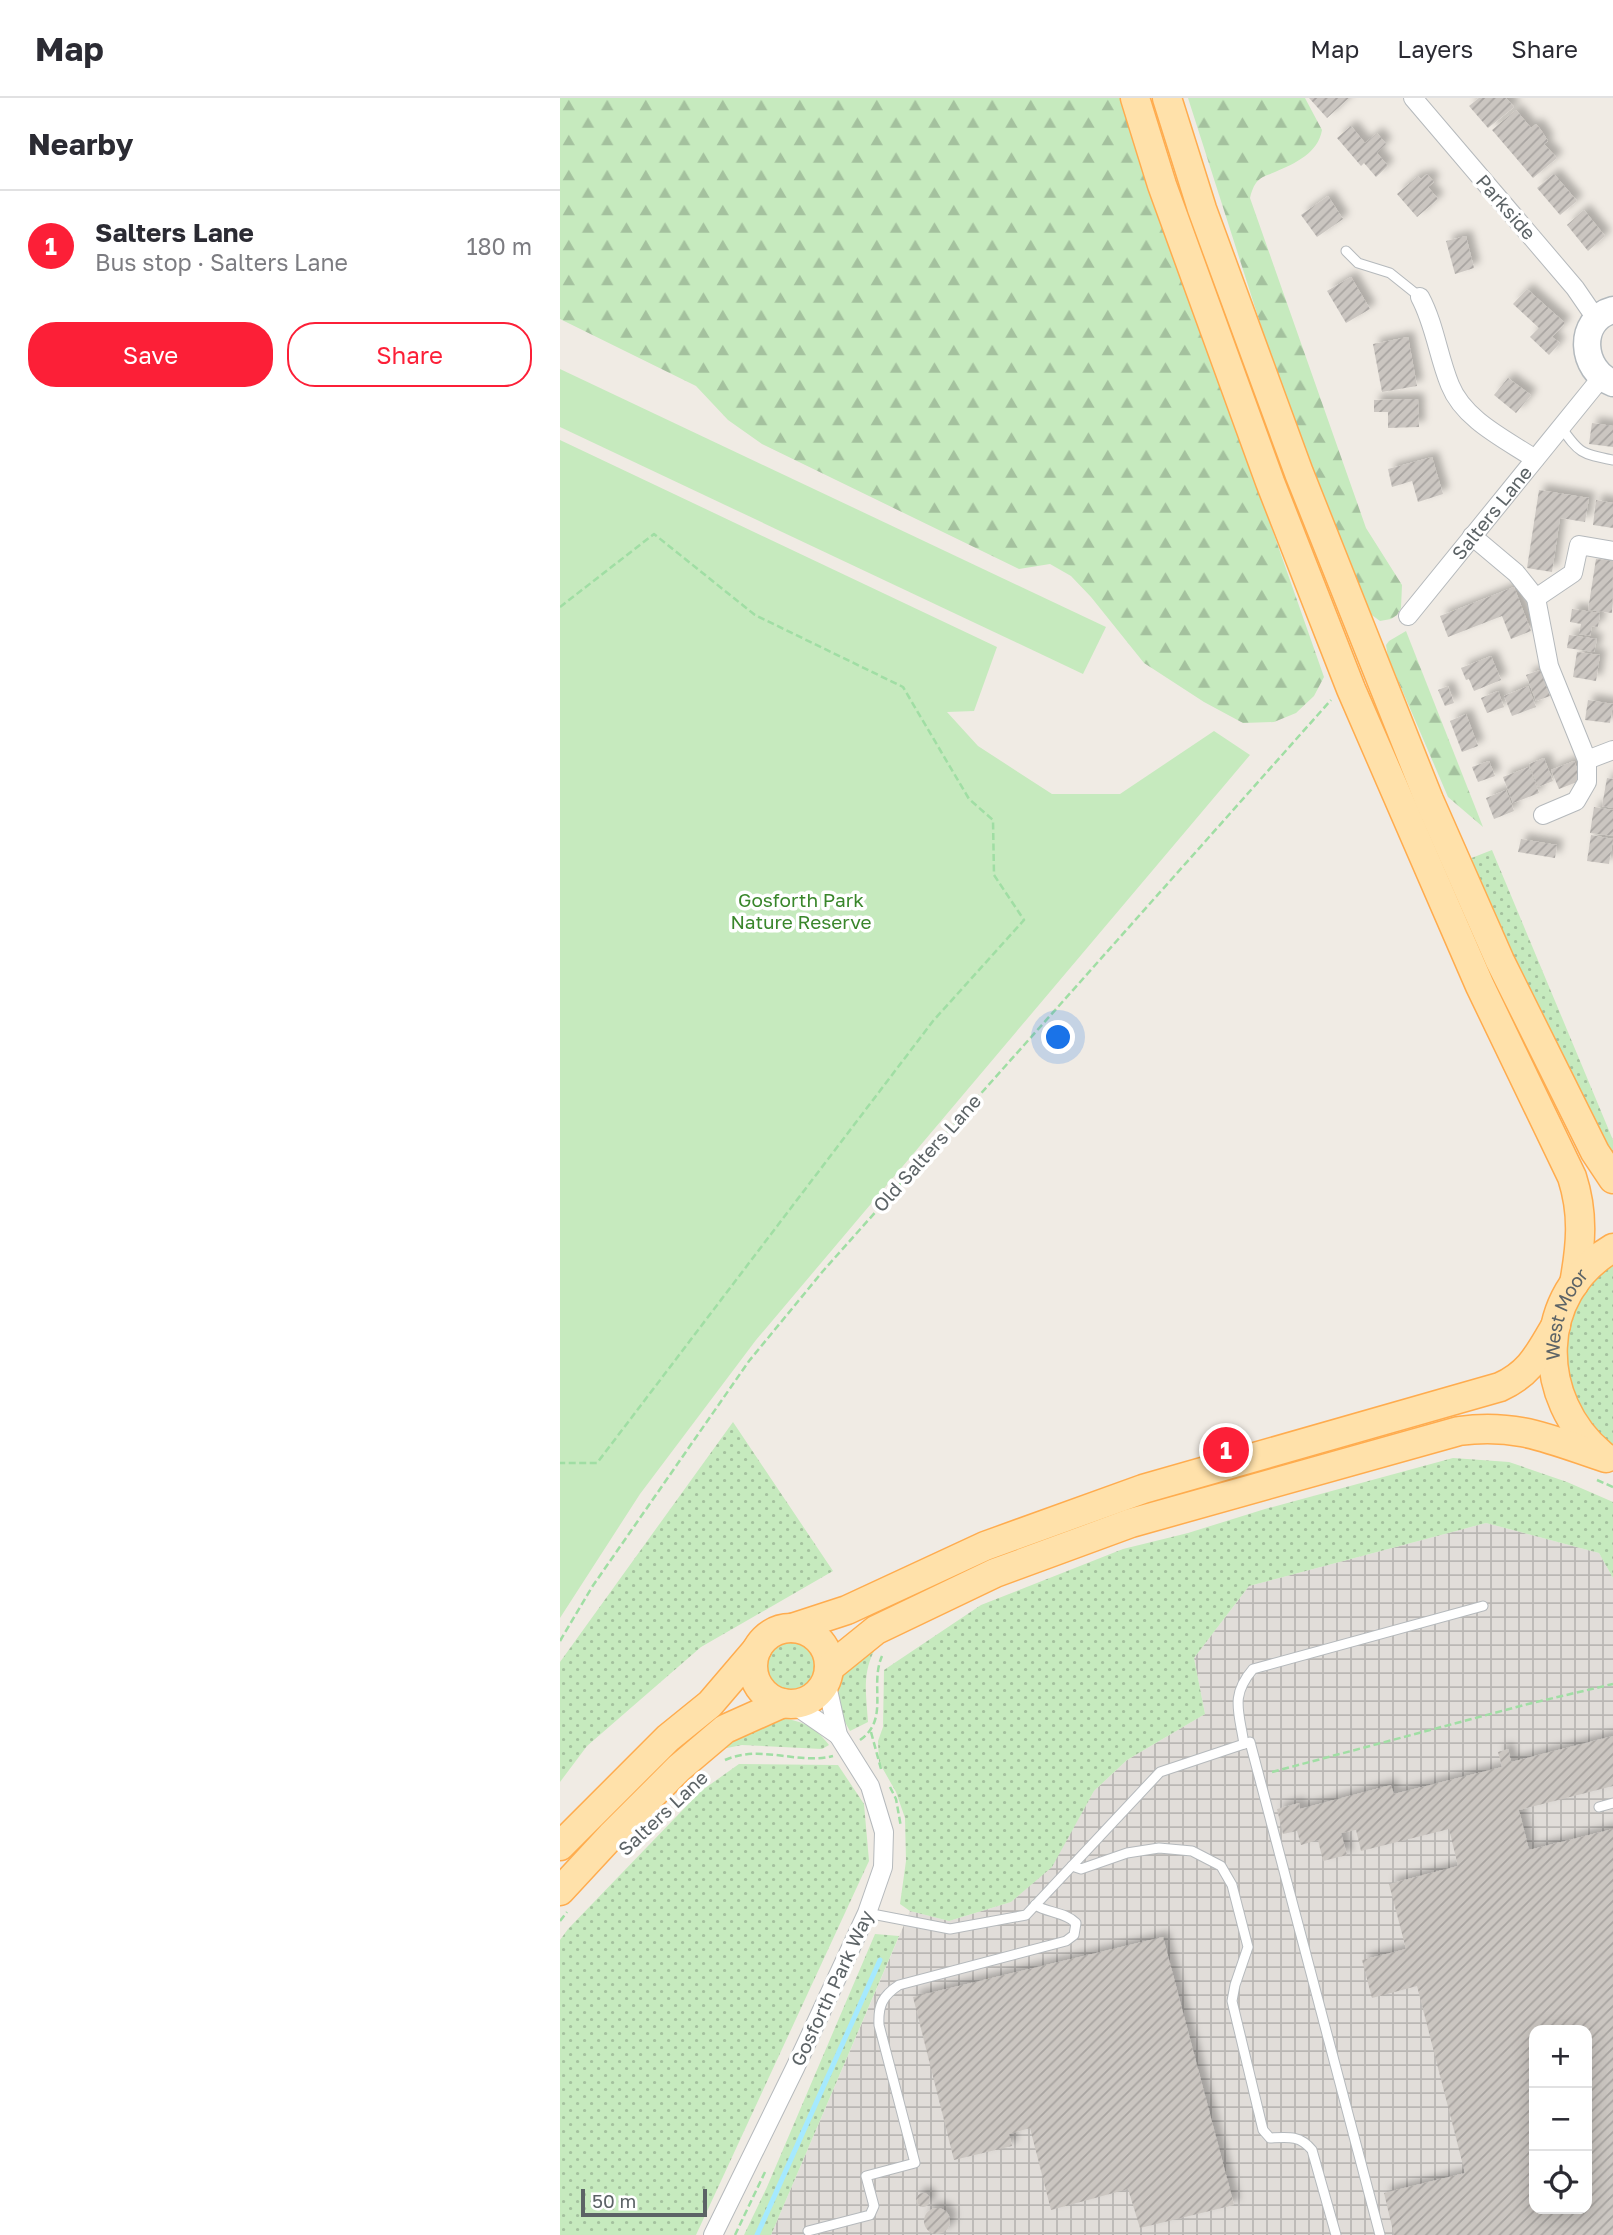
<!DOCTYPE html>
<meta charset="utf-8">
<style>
:root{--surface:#fff;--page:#f2f2f3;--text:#2b2b33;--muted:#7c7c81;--line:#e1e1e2;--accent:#fc1f37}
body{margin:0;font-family:"Golos Text",sans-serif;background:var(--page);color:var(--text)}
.controls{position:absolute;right:21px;bottom:21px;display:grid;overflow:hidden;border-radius:14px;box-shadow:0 4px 18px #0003}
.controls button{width:63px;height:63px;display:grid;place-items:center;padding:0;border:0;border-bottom:2px solid var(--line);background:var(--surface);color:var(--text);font:35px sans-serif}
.scale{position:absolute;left:21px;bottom:18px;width:126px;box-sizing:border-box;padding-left:7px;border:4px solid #5c6366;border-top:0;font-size:19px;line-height:24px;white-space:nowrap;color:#5c6366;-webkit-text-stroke:5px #fff;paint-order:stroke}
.you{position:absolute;left:499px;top:940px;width:24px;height:24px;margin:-18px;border:5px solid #fff;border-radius:50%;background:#1a73e8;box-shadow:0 0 0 10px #1a73e833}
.badge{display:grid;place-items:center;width:46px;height:46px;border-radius:50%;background:var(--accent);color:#fff;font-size:23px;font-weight:700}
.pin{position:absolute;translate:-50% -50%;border:4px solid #fff;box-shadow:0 2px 7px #0006}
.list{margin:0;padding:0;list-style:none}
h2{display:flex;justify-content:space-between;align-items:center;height:91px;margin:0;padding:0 28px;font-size:30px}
h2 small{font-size:23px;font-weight:400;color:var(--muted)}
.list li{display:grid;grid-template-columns:46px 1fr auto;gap:21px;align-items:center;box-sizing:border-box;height:112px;padding:0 28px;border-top:2px solid var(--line)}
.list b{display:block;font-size:26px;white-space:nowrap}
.list p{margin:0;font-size:23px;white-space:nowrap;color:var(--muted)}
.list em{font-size:23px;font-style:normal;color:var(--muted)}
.actions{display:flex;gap:14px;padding:21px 28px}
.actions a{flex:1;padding:16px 0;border:2px solid var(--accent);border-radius:28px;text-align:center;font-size:24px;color:var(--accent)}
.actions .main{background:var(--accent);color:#fff}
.icon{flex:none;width:38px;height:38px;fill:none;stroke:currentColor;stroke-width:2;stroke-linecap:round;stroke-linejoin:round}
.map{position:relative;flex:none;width:1053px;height:2137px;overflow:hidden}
header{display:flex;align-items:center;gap:42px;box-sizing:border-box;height:98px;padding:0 35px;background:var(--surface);border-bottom:2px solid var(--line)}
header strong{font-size:33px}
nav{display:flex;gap:38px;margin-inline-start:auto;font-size:24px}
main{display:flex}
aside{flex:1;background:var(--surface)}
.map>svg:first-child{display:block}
</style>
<header>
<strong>Map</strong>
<nav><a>Map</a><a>Layers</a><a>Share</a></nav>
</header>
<main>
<aside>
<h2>Nearby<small></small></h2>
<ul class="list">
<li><span class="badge">1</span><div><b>Salters Lane</b><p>Bus stop · Salters Lane</p></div><em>180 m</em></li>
</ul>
<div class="actions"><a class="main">Save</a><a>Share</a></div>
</aside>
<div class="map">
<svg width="1053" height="2137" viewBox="0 0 1053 2137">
<defs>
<pattern id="industrial-grid" width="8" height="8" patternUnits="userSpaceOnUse" patternTransform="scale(1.75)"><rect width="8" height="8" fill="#e1ddd9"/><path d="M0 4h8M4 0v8" fill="none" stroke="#bab7b4"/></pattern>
<pattern id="grass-dots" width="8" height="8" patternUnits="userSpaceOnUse" patternTransform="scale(1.75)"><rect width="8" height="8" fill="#c6eabe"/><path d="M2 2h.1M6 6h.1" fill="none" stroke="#a4c19e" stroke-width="1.8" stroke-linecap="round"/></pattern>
<pattern id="forest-firs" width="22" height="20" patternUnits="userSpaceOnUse" patternTransform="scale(1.75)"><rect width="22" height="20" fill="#c6eabe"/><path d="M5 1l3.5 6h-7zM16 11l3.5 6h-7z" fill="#a4c19e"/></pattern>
<pattern id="building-hatch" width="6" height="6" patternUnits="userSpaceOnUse" patternTransform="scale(1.75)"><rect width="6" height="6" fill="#cbc6c1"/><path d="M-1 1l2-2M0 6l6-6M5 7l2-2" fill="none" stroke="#a8a4a1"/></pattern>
<filter id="shadow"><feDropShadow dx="6" dy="-6" stdDeviation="3.5" flood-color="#0004"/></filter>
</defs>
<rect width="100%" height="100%" fill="#f0ebe4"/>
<!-- industrial -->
<path fill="url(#industrial-grid)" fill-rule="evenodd" d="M926,1425L1039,1455L1053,1480V2137H211L350,1813L389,1823L451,1804L491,1769L534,1693L567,1662L645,1616L634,1560L689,1488ZM974,1932H1027V2111H974Z"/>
<!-- grass -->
<g fill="url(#grass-dots)">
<polygon points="932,752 1053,1042 1053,1069 1046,1062 909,761"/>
<polygon points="1053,1162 1053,1350 1018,1312 1003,1263 1012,1213 1041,1171"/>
<polygon points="173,1324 273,1473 141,1549 27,1648 0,1684 0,1564"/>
<polygon points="893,1360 949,1364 1007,1384 1053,1404 1053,1480 1039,1455 926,1425 689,1488 634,1560 645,1616 567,1662 534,1693 492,1769 451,1804 389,1823 350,1813 340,1806 346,1763 345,1720 336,1694 319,1664 318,1643 323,1629 324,1572 421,1507 563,1451 628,1435 705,1411"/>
<circle cx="230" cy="1568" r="27"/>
<path d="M320,1543C301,1572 306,1590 308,1624L290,1633C263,1585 283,1571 320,1543Z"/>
<path d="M216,1620C239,1621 255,1628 269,1647L262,1651L182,1647L162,1651L198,1626Z"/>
<polygon points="179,1666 278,1667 304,1706 309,1763 136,2137 0,2137 0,1842 8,1831 141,1693"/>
<polygon points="315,1836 339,1838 211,2137 184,2137 207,2089"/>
</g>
<!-- forest -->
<g fill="url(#forest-firs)">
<polygon points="0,0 563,0 601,115 764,579 754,598 736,615 714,624 683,625 644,604 584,565 531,499 511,478 490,466 459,471 202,346 168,322 136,288 0,221"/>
<path d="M628,0H745L762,32C758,55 736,65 715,74C708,77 700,79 696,85C693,89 691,95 690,100L806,430L842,487L841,510L837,517L831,521L820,523L809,515L803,507L710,256Z"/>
<polygon points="846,533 923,729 888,699 828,559 826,547 829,543"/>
</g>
<!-- park -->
<g fill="#c6eabe">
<polygon points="0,271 546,529 523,576 0,329"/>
<polygon points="0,342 437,549 414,613 387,614 418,648 492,696 560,696 654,633 690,657 196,1242 80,1396 0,1520"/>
</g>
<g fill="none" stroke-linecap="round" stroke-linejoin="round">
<!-- stream -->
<polyline stroke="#a5e9ff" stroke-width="5" points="197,2137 320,1862"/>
</g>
<!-- building -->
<g fill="url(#building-hatch)" fill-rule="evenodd" filter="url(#shadow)">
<polygon points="749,0 789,0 767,20"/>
<polygon points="919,0 946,0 954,9 928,30 909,8"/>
<polygon points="956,12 971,30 976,26 981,32 988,43 984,46 997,60 973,80 932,32"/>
<polygon points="791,28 805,45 817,35 826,46 817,55 828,68 816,79 804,65 801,68 777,40"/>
<polygon points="867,76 874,84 868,89 878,101 857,119 837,96 858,78 861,81"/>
<polygon points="994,76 1017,103 1000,117 977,90"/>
<polygon points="768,98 783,121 757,139 741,117"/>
<polygon points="1024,112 1045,138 1028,153 1007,127"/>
<polygon points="906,138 914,170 895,176 886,143"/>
<polygon points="791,179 810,211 786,225 767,193"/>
<polygon points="967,191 1005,225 992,239 1000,245 989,257 970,239 979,230 953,206"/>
<polygon points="848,239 857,288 822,294 813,246"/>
<polygon points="948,280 971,297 956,315 934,297"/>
<polygon points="858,301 859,329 828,330 828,314 814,314 814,302"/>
<polygon points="1032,325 1053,328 1053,349 1029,346"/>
<polygon points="872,359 883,396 858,404 852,383 832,389 828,371"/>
<polygon points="979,392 1029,400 1025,424 1000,420 992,474 967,470"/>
<polygon points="1036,402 1053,405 1053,430 1033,427"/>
<polygon points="1036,461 1053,463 1052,515 1028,512"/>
<polygon points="954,489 971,533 951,541 942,518 888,539 880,518"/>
<polygon points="1012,511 1040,515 1038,529 1032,528 1030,538 1019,536 1021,526 1010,524"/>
<polygon points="1009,537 1037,541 1034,554 1007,550"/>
<polygon points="1017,554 1040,557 1036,583 1013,579"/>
<polygon points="931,558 941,582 914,593 909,581 906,582 901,570"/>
<polygon points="980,572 990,598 976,603 966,577"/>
<polygon points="888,588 894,605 885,608 878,592"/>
<polygon points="968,588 976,609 952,618 944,598"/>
<polygon points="938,593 944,609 927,615 921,600"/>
<polygon points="1028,602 1053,606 1050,625 1025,622"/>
<polygon points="906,616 918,648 902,654 890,623"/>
<polygon points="984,660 993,683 978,689 969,666"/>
<polygon points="929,663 935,678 918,684 912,669"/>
<polygon points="1014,663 1022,682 999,691 991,672"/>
<polygon points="969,669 979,695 953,705 943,679"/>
<polygon points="1047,680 1053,681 1053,710 1042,708"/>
<polygon points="946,692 954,713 934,721 926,700"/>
<polygon points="1034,709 1053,712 1053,738 1030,735"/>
<polygon points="1031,737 1053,741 1049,766 1027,763"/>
<polygon points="961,741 997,747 995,760 958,754"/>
<path d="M1053,1638V1688L959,1712L969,1752L1053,1731V2137H834L824,2095L905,2075L857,1888L812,1900L802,1862L846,1851L829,1786L898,1768L889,1731L801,1753L796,1732L781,1735L787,1757L763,1763L758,1742L741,1747L737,1733L723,1736L717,1711L739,1705L740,1711L831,1687L834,1696L942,1669L938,1654L948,1651L951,1664ZM974,1932H1027V2111H974Z"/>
<polygon points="603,1839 674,2107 580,2130 568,2091 491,2112 470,2030 449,2036 452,2048 394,2062 353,1899"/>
<circle cx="363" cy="2102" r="7"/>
<circle cx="377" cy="2123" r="13"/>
</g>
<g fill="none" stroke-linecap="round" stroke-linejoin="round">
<!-- service casing -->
<g stroke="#b5b9bc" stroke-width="11">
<g id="service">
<polyline points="786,153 798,165 830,175 860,199"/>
<path d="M1001,329C1019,355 1021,356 1053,362"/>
<path d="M684,1646C679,1613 670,1598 693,1571L923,1508"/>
<polyline points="1039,1709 1053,1705"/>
<path d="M512,1768L521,1771L567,1755L599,1750L632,1753L661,1768L672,1787L688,1849L675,1887L672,1903L703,2032L710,2040C728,2039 740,2037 752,2052L776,2137"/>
<polyline points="307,1815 390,1831 466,1817 600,1674 690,1644 820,2137"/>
<path d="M248,2133L310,2117L314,2108L306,2078L355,2065L319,1927C318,1908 322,1898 339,1887L506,1843L514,1837L516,1825C505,1814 488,1815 475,1807"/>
</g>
</g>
<!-- minor casing -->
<g stroke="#b5b9bc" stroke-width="20">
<g id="minor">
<polyline points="853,0 1015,190 1037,222"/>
<path d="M860,199C875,227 878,258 890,287C904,322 945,341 975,361"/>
<polyline points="912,438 956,475 976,500 1013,475 1019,447 1053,453"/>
<polyline points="976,500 989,568 1027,662 1027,684 1016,703 983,717"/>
<path id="s1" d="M848,518L1041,280"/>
<polyline points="1027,662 1053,652"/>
<polyline points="233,1606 278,1637"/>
<polyline points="153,2137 235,1970 307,1815 323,1769 324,1734 310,1688 278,1637 266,1583"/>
</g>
</g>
<!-- secondary casing -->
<g stroke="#b3b9bd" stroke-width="29">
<path id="secondary" d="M1053,212C1016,222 1021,273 1053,285"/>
</g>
<!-- primary casing -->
<g stroke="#ffac4e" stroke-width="31">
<g id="primary">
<path d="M575,0L602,87L710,384L791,591L920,888L1012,1079C1024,1116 1021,1147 1014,1186"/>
<polyline points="607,0 642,111 739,375 869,702 940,863 1035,1054 1053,1081"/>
<path id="s2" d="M1042,1357C975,1301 974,1196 1053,1150"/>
<path d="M232,1530L287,1512L425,1448L583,1391L940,1289C971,1275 979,1255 996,1227"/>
<circle cx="231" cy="1568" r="38"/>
<path d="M269,1570L316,1532L435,1475L571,1425L899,1333C958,1325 991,1342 1046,1360"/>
<polyline points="0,1748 108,1640 150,1606 197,1551"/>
<polyline points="0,1793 51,1738 119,1670 165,1631 223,1605"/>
</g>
</g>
<!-- path -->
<g stroke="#a0dea4" stroke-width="2.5" stroke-dasharray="7 3.5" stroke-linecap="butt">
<polyline points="0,509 94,436 195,517 343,589 409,701 433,722 434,777 464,822 373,923 37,1365 0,1365"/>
<polyline points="1037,1382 1053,1389"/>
<polyline points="0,1543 32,1489 189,1263 263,1173 771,602"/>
<polyline points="311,1634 321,1671"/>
<path d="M300,1642C330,1621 309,1588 322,1558"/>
<path d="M165,1662C200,1646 238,1667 273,1658"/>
<polyline points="712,1674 968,1606 1053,1586"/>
<polyline points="330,1689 336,1701 341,1729"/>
<polyline points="0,1823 7,1814"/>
<polyline points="175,2137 205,2074"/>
</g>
<!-- service -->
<use href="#service" stroke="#fff" stroke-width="9"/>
<!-- minor -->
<use href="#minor" stroke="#fff" stroke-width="18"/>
<!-- secondary -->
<use href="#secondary" stroke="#fff" stroke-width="26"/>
<!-- primary -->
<use href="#primary" stroke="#ffe1aa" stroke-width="28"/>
</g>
<g text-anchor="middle" stroke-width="7" stroke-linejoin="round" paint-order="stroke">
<!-- street labels -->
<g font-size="19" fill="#5c6366" stroke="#fff">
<text transform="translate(946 109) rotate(49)" y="7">Parkside</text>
<text dy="7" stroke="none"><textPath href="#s1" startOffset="133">Salters Lane</textPath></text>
<text transform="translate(367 1055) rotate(-48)" y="7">Old Salters Lane</text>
<text dy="7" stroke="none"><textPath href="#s2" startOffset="158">West Moor</textPath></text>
<text transform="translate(103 1715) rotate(-43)" y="7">Salters Lane</text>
<text transform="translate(272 1890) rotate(-65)" y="7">Gosforth Park Way</text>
</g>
<!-- park labels -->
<g font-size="19" fill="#39862b" stroke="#fff">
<text x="241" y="809">Gosforth Park<tspan x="241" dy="22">Nature Reserve</tspan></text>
</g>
</g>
</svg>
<div class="controls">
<button>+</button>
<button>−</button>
<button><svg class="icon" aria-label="locate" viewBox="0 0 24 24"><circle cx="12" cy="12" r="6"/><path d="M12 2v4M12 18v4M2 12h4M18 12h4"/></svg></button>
</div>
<div class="scale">50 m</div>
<div class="you"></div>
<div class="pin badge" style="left:666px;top:1352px">1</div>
</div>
</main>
